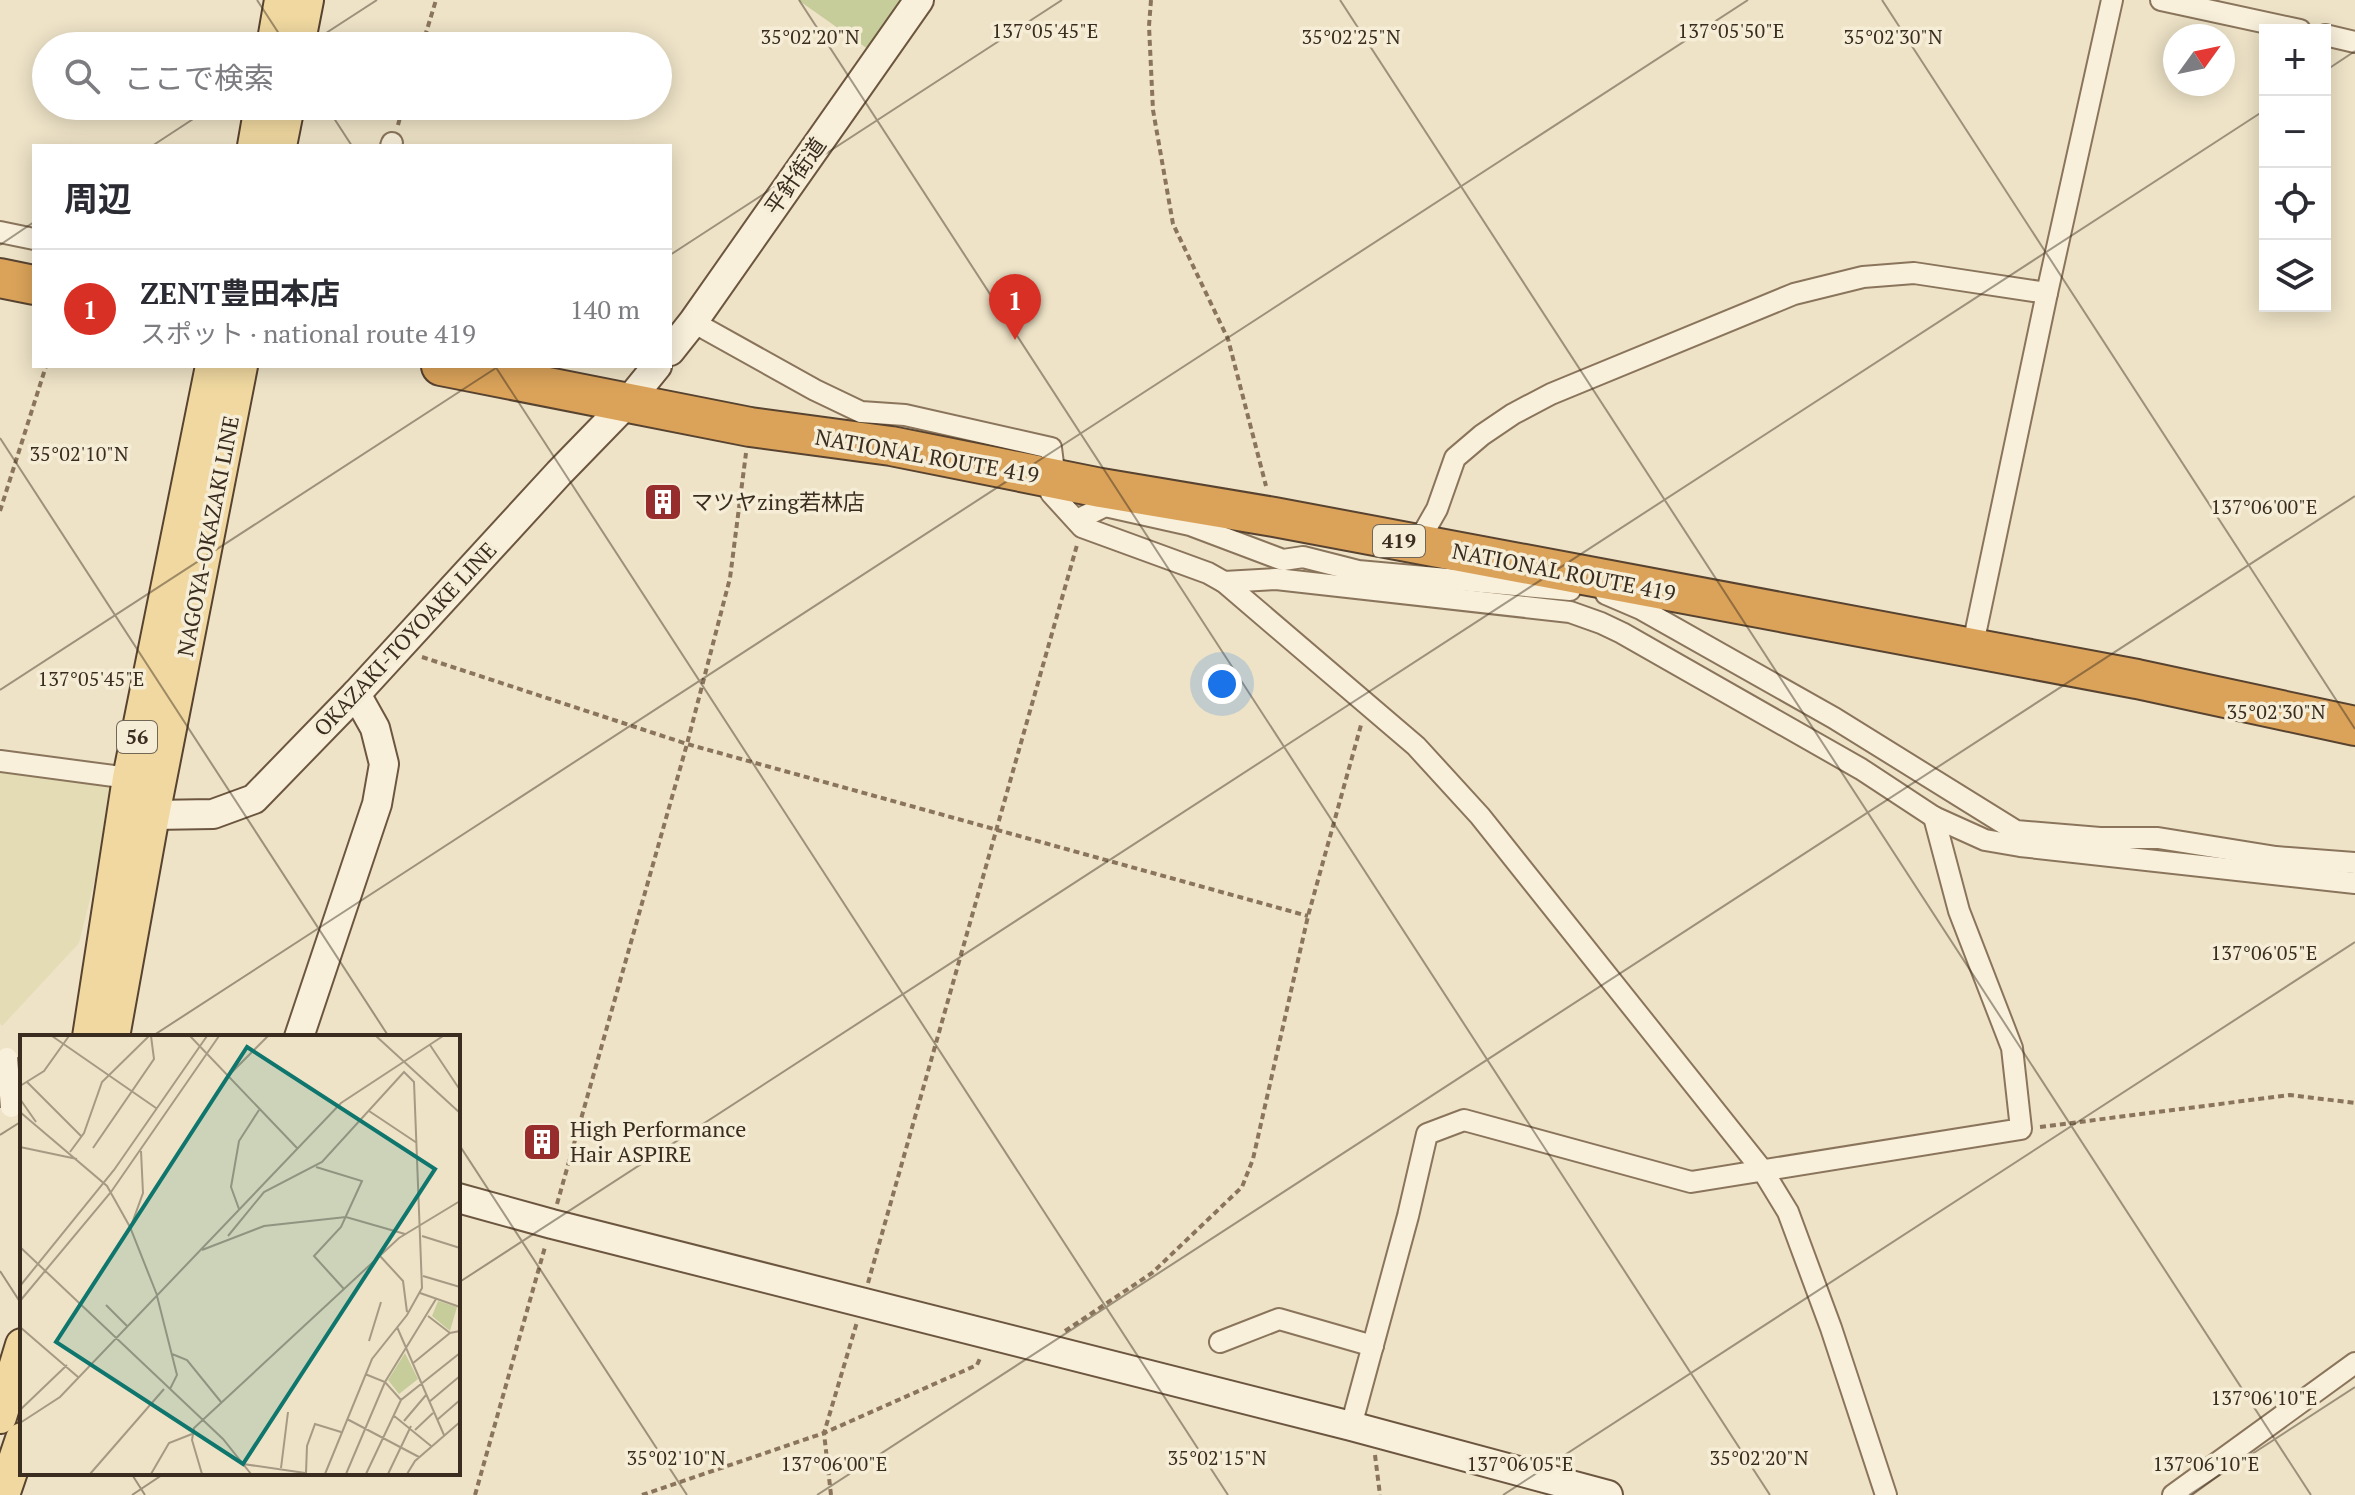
<!DOCTYPE html>
<html lang="ja">
<meta charset="utf-8">
<style>
:root{--surface:#fff;--page:#f2f2f3;--text:#2b2b33;--muted:#7c7c81;--line:#e1e1e2;--accent:#d93025}
body{margin:0;font-family:"PT Serif","Noto Sans JP",serif;background:var(--page);color:var(--text)}
.controls{position:absolute;right:24px;top:24px;display:grid;overflow:hidden;border-radius:0px;box-shadow:0 4px 20px #0003}
.controls button{width:72px;height:72px;display:grid;place-items:center;padding:0;border:0;border-bottom:2px solid var(--line);background:var(--surface);color:var(--text);font:40px sans-serif}
.compass{position:absolute;left:2163px;top:24px;width:72px;height:72px;border-radius:50%;background:var(--surface);box-shadow:0 4px 20px #0003;rotate:57deg}
.you{position:absolute;left:1222px;top:684px;width:28px;height:28px;margin:-20px;border:6px solid #fff;border-radius:50%;background:#1a73e8;box-shadow:0 0 0 12px #1a73e833}
.badge{display:grid;place-items:center;width:52px;height:52px;border-radius:50%;background:var(--accent);color:#fff;font-size:26px;font-weight:700}
.pin{position:absolute;translate:-50% -66px;filter:drop-shadow(0 2px 4px #0008)}
.pin::after{content:'';position:absolute;top:42px;width:28px;height:24px;background:inherit;clip-path:polygon(0 0,100% 0,50% 100%)}
.list{margin:0;padding:0;list-style:none}
h2{display:flex;justify-content:space-between;align-items:center;height:104px;margin:0;padding:0 32px;font-size:34px}
h2 small{font-size:26px;font-weight:400;color:var(--muted)}
.list li{display:grid;grid-template-columns:52px 1fr auto;gap:24px;align-items:center;box-sizing:border-box;height:120px;padding:0 32px;border-top:2px solid var(--line)}
.list b{display:block;font-size:30px;white-space:nowrap}
.list p{margin:0;font-size:26px;white-space:nowrap;color:var(--muted)}
.list em{font-size:26px;font-style:normal;color:var(--muted)}
.icon{flex:none;width:44px;height:44px;fill:none;stroke:currentColor;stroke-width:2;stroke-linecap:round;stroke-linejoin:round}
.map{position:relative;flex:none;width:2355px;height:1495px;overflow:hidden}
.search{position:absolute;background:var(--surface);box-shadow:0 4px 20px #0003;left:32px;top:32px;width:640px;height:88px;display:flex;align-items:center;gap:20px;box-sizing:border-box;padding:0 28px;border-radius:44px;color:var(--muted);font-size:30px}
.panel{position:absolute;background:var(--surface);box-shadow:0 4px 20px #0003;left:32px;top:144px;width:640px;height:224px;border-radius:0px}
.map>svg:first-child{display:block}
</style>
<div class="map">
<svg width="2355" height="1495" viewBox="0 0 2355 1495">
<rect width="100%" height="100%" fill="#eee3c7"/>
<!-- farmland -->
<polygon fill="#e4dcb5" points="0,769 110,784 117,789 79,943 2,1026 0,1023"/>
<!-- green -->
<polygon fill="#c6cd9b" points="798,0 910,0 875,54"/>
<g fill="none" stroke-linecap="round" stroke-linejoin="round">
<!-- street casing -->
<g stroke="#8a755c" stroke-width="24">
<g id="street">
<polyline points="2161,0 2300,30"/>
<polyline points="2325,35 2355,42"/>
<polyline points="391,146 392,143"/>
<polyline points="0,232 34,239"/>
<polyline points="693,322 815,390 861,412 905,415 1051,448 1055,479 1051,493 1082,527 1208,573 1224,582 1416,746 1480,816 1763,1171 1788,1212 1831,1328 1886,1495"/>
<polyline points="1077,520 1105,506 1190,525 1283,560 1303,557 1358,571 1570,590"/>
<polyline points="1417,544 1437,509 1455,458 1482,435 1513,414 1551,394 1794,294 1863,277 1914,273 2047,293"/>
<polyline points="1224,582 1276,579 1570,612 1601,623 1622,633 1861,769 1934,817 1985,840 2020,846 2355,883"/>
<polyline points="1606,594 1641,609 1834,718 2016,831 2100,838 2158,838 2276,857 2355,863"/>
<polyline points="1972,649 2047,293 2112,0"/>
<polyline points="0,761 129,778"/>
<polyline points="1220,1342 1279,1319 1373,1346"/>
<polyline points="1351,1426 1408,1216 1427,1134 1464,1120 1691,1182 2021,1129 2012,1048 1959,911 1934,817"/>
<polyline points="2173,1495 2355,1363"/>
</g>
</g>
<!-- secondary casing -->
<g stroke="#6c5640" stroke-width="32">
<g id="secondary">
<polyline points="670,351 693,322 919,0"/>
<polyline points="153,815 213,814 254,799 356,694 559,473 627,403 657,366"/>
<polyline points="299,1037 377,804 384,764 375,728 356,694"/>
<polyline points="458,1198 552,1224 1351,1426 1608,1495"/>
</g>
</g>
<!-- primary casing -->
<g stroke="#584330" stroke-width="36">
<g id="primary">
<polyline points="273,46 281,0"/>
<polyline points="298,46 307,0"/>
<polyline points="254,146 261,106"/>
<polyline points="280,146 288,106"/>
<polyline points="89,1037 129,778 212,366"/>
<polyline points="113,1037 153,815 241,366"/>
<polyline points="0,1417 22,1345"/>
<polyline points="3,1495 22,1439"/>
</g>
</g>
<!-- highway casing -->
<g stroke="#584330" stroke-width="42">
<g id="highway">
<polyline points="0,278 34,285"/>
<polyline points="441,366 750,427 891,446 1101,488 1274,517 2137,679 2355,726"/>
</g>
</g>
<!-- path -->
<g stroke="#8a755c" stroke-width="4" stroke-dasharray="6 4" stroke-linecap="butt">
<polyline points="1151,0 1149,26 1153,110 1173,224 1228,339 1266,486"/>
<polyline points="422,46 436,0"/>
<polyline points="398,125 403,106"/>
<polyline points="0,511 46,366"/>
<polyline points="422,657 687,744 1308,916"/>
<polyline points="2040,1127 2290,1095 2355,1103"/>
<polyline points="557,1204 687,744 730,578 746,453"/>
<polyline points="868,1283 1077,545"/>
<polyline points="1065,1331 1152,1273 1242,1187 1253,1159 1308,916 1361,725"/>
<polyline points="1375,1455 1380,1495"/>
<polyline points="475,1495 545,1247"/>
<polyline points="642,1495 824,1433 977,1365 981,1356"/>
<polyline points="831,1495 824,1433 857,1322"/>
</g>
<!-- street -->
<use href="#street" stroke="#f9f0db" stroke-width="20"/>
<!-- secondary -->
<use href="#secondary" stroke="#f9f0db" stroke-width="28"/>
<!-- primary -->
<use href="#primary" stroke="#f0d8a0" stroke-width="32"/>
<!-- highway -->
<use href="#highway" stroke="#dba35a" stroke-width="38"/>
<!-- street-bridge casing -->
<g stroke="#8a755c" stroke-width="24" stroke-linecap="butt">
<polyline id="street-bridge" points="7,1058 11,1107"/>
</g>
<!-- street-bridge -->
<use href="#street-bridge" stroke="#f9f0db" stroke-width="20"/>
</g>
<!-- ticks -->
<path fill="none" stroke="#3a2d20" stroke-width="2" stroke-opacity="0.45" d="M257,0L287,46M799,0L1770,1495M1340,0L2311,1495M1882,0L2355,729M306,46L377,0M2325,71L2355,51M326,106L352,146M152,146L213,106M0,245L34,222M670,255L1062,0M495,366L1228,1495M0,438L389,1037M0,690L499,366M151,1037L1748,0M0,1135L22,1121M458,1143L687,1495M0,1271L22,1305M458,1283L2265,110M131,1473L145,1495M132,1495L165,1473M817,1495L2355,496M1503,1495L2355,942M2189,1495L2355,1387"/>
<!-- icons -->
<defs>
<g id="building-square" transform="scale(2)"><rect x="-9" y="-9" width="18" height="18" rx="4" fill="#982d2d" stroke="#f6edd7"/><path d="M-4-6H4V6H1V3H-1V6H-4ZM-2.5-4.3h1.7v1.8h-1.7ZM.8-4.3h1.7v1.8H.8ZM-2.5-1h1.7V.8h-1.7ZM.8-1h1.7V.8H.8Z" fill="#fff"/></g>
</defs>
<g fill-rule="evenodd">
<use href="#building-square" x="663" y="502"/>
<use href="#building-square" x="542" y="1142"/>
</g>
<g text-anchor="middle" stroke-width="7" stroke-linejoin="round" paint-order="stroke">
<!-- shield labels -->
<g fill="#f6edd7" stroke="#726757" stroke-width="2">
<rect x="1373" y="525" width="52" height="32" rx="6"/>
<rect x="117" y="721" width="40" height="32" rx="6"/>
</g>
<g font-size="20" font-weight="bold" fill="#3a2d20">
<text x="1399" y="548">419</text>
<text x="137" y="744">56</text>
</g>
<!-- street labels -->
<g font-size="22" fill="#3a2d20" stroke="#f6edd7">
<text transform="translate(795 176) rotate(-55)" y="8">平針街道</text>
<text transform="translate(927 456) rotate(10)" y="8">NATIONAL ROUTE 419</text>
<text transform="translate(208 536) rotate(-79)" y="8">NAGOYA-OKAZAKI LINE</text>
<text transform="translate(1564 572) rotate(11)" y="8">NATIONAL ROUTE 419</text>
<text transform="translate(405 639) rotate(-47)" y="8">OKAZAKI-TOYOAKE LINE</text>
</g>
<!-- poi labels -->
<g font-size="22" fill="#3a2d20" stroke="#f6edd7" text-anchor="start">
<text x="691" y="510">マツヤzing若林店</text>
<text x="570" y="1137">High Performance<tspan x="570" dy="25">Hair ASPIRE</tspan></text>
</g>
</g>
<!-- overview -->
<g transform="translate(20 1035)">
<rect width="440" height="440" fill="#eee3c7"/>
<path d="M418,266L437,272L430,296L412,281ZM385,318L398,344L379,359L368,345Z" fill="#c6cd9b"/>
<path fill="none" stroke="#a69a84" stroke-width="2" d="M32,1L136,73M170,1L277,113M356,1L440,78M410,10L440,55M207,42L248,1M7,47L62,102M0,51L24,36L49,1M0,64L16,87M349,76L397,108M0,77L87,151L110,192L137,260M0,112L57,124M73,113L134,24L131,1M50,117L64,98L82,47L129,1M296,132L342,146L321,192L294,221L324,254M219,174L211,152L219,106L239,75M111,191L123,158L121,116M208,201L244,157L302,127L384,37L394,47L402,253L387,280L352,324L305,439M402,201L440,213M0,212L203,404L231,439M182,215L244,191L326,182L385,199M360,221L383,246L387,277M403,241L440,252M0,251L94,135L187,1M400,258L440,272M137,261L157,340L150,354M0,266L91,157L199,1M86,270L107,291M408,281L430,298M0,292L58,342M377,292L424,400M349,306L361,267M152,319L167,325L201,367M392,329L430,298L440,296M345,339L365,347L381,365M409,367L440,341M0,375L47,330M373,380L411,411M327,384L399,422M417,385L440,365M384,386L406,360M0,388L40,362L321,68L423,1M395,395L413,378M223,429L292,439M261,433L268,377M286,438L287,411L295,389L321,397M70,439L144,354M131,439L149,408L172,399M182,439L172,405L174,393L379,203L440,166M326,439L365,347L416,264M346,439L381,365L440,318M368,439L391,391M387,439L395,426L440,387"/>
<path fill="#0f766e" fill-opacity="0.15" stroke="#0f766e" stroke-width="4" d="M227,12L415,134L223,429L36,307Z"/>
<rect width="440" height="440" fill="none" stroke="#3a2d20" stroke-width="4"/>
</g>
<g font-size="20" text-anchor="middle" fill="#3a2d20" stroke="#f6edd7" stroke-width="7" stroke-linejoin="round" paint-order="stroke">
<text x="1045" y="38">137°05'45"E</text>
<text x="1731" y="38">137°05'50"E</text>
<text x="810" y="44">35°02'20"N</text>
<text x="1351" y="44">35°02'25"N</text>
<text x="1893" y="44">35°02'30"N</text>
<text x="79" y="461">35°02'10"N</text>
<text x="2264" y="514">137°06'00"E</text>
<text x="91" y="686">137°05'45"E</text>
<text x="2276" y="719">35°02'30"N</text>
<text x="2264" y="960">137°06'05"E</text>
<text x="2264" y="1405">137°06'10"E</text>
<text x="676" y="1465">35°02'10"N</text>
<text x="1217" y="1465">35°02'15"N</text>
<text x="1759" y="1465">35°02'20"N</text>
<text x="834" y="1471">137°06'00"E</text>
<text x="1520" y="1471">137°06'05"E</text>
<text x="2206" y="1471">137°06'10"E</text>
</g>
</svg>
<div class="controls">
<button>+</button>
<button>−</button>
<button><svg class="icon" aria-label="locate" viewBox="0 0 24 24"><circle cx="12" cy="12" r="6"/><path d="M12 2v4M12 18v4M2 12h4M18 12h4"/></svg></button>
<button><svg class="icon" aria-label="layers" viewBox="0 0 24 24"><path d="M12 4l9 5-9 5-9-5zM3 14l9 5 9-5"/></svg></button>
</div>
<svg class="compass" viewBox="-18 -18 36 36"><path d="M0-13l5 13h-10z" fill="#e53935"/><path d="M0 13l5-13h-10z" fill="#7c7c81"/></svg>
<div class="you"></div>
<div class="pin badge" style="left:1015px;top:340px">1</div>
<div class="search"><svg class="icon" aria-label="search" viewBox="0 0 24 24"><circle cx="10" cy="10" r="6"/><path d="M15 15l6 6"/></svg>ここで検索</div>
<section class="panel">
<h2>周辺<small></small></h2>
<ul class="list">
<li><span class="badge">1</span><div><b>ZENT豊田本店</b><p>スポット · national route 419</p></div><em>140 m</em></li>
</ul>
</section>
</div>
